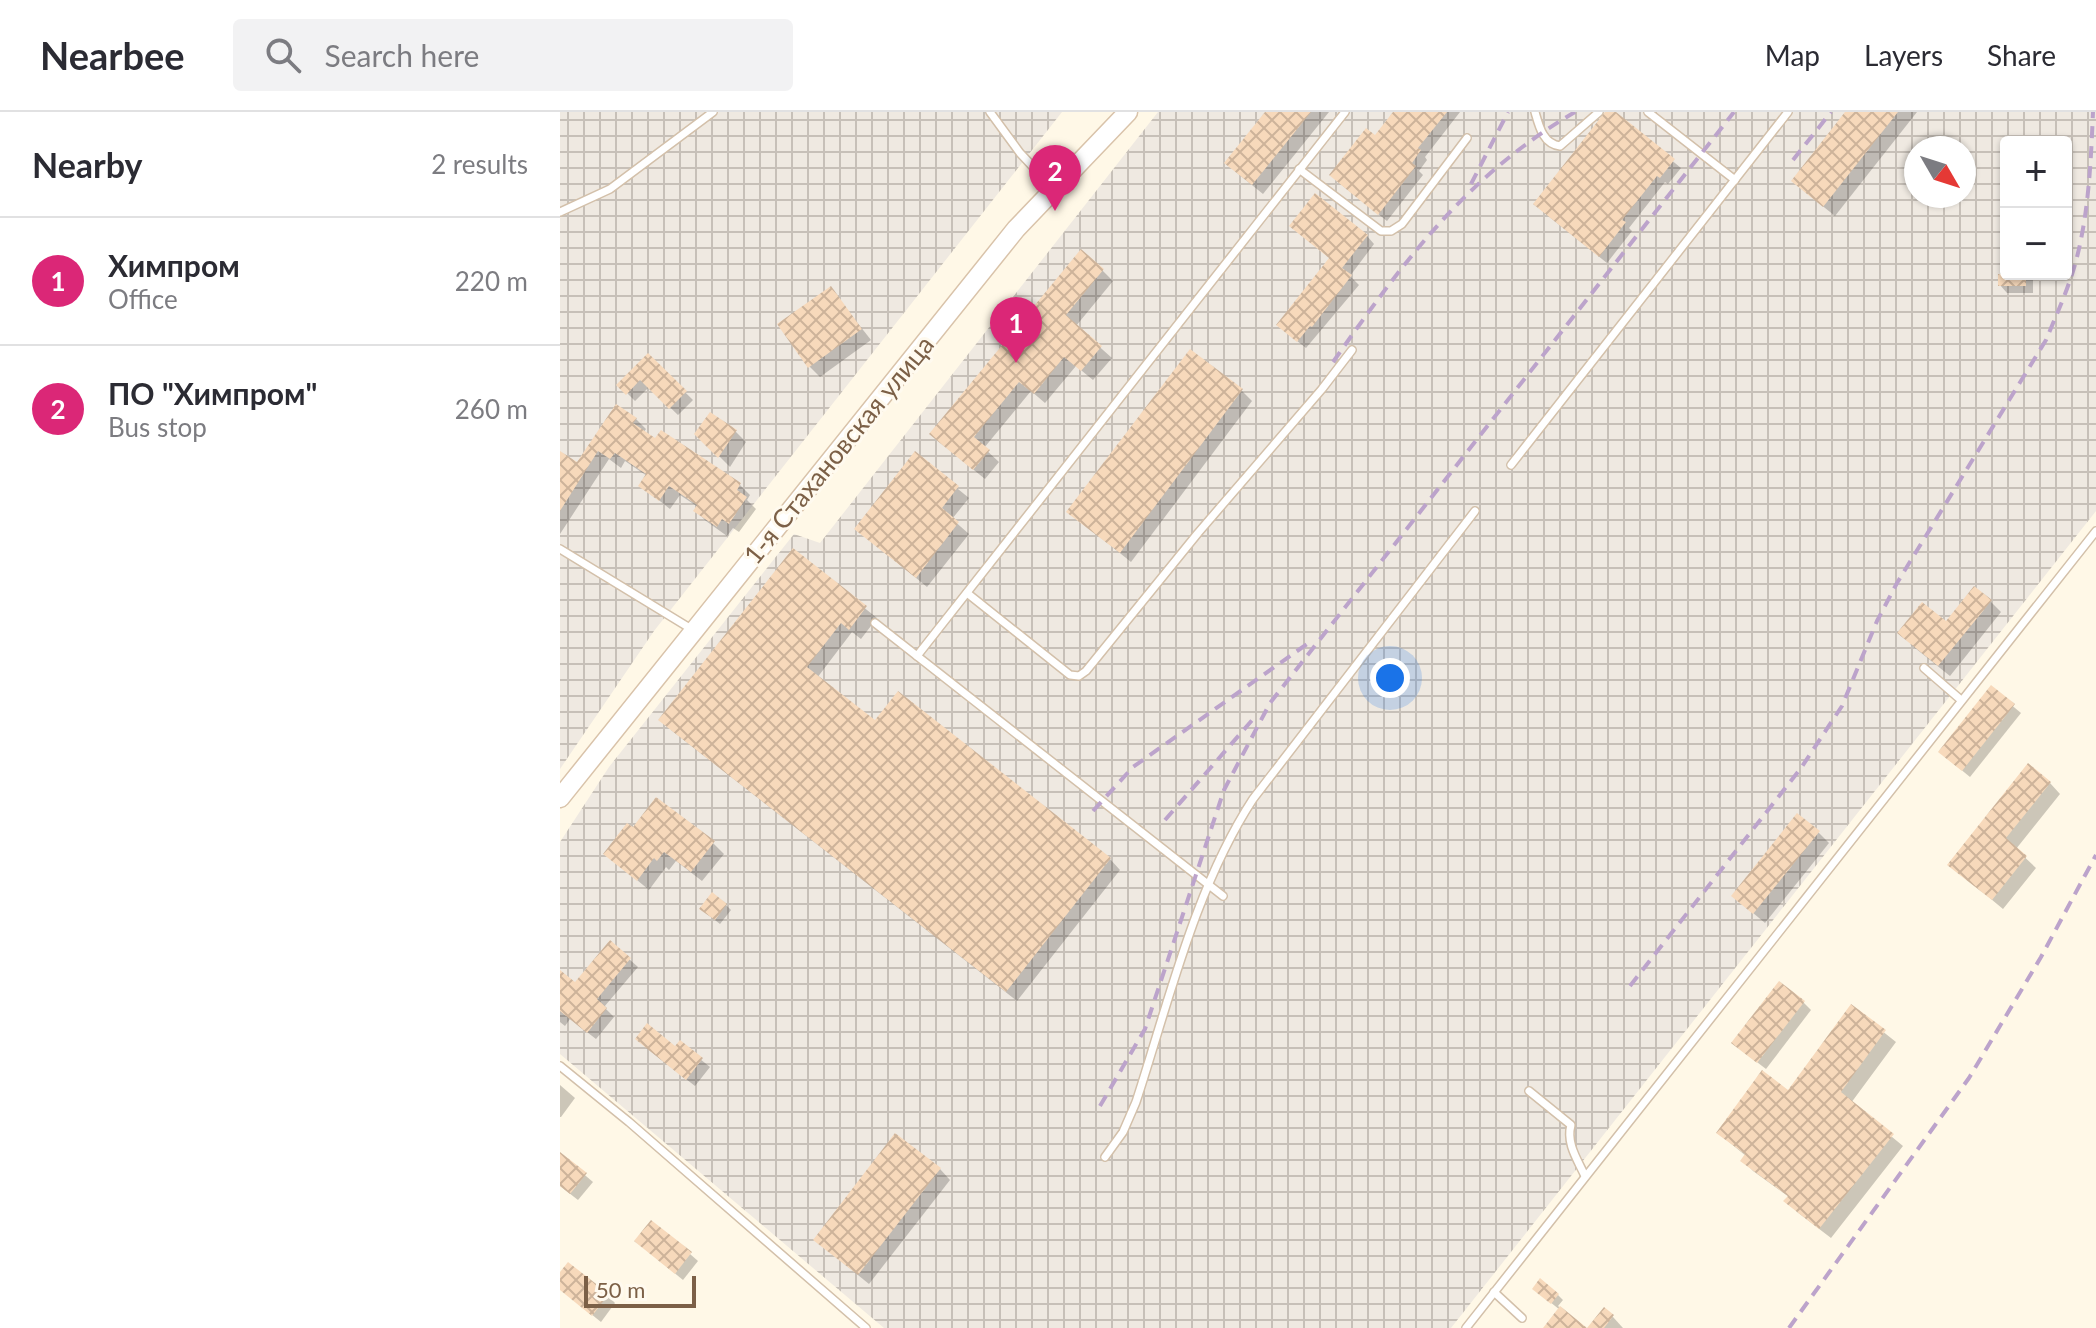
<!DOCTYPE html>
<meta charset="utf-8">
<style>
:root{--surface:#fff;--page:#f2f2f3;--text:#2b2b33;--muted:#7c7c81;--line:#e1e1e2;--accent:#db2777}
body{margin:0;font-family:Lato,sans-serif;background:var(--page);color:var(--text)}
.controls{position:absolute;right:24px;top:24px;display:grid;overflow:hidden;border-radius:8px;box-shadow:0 2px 6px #0004}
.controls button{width:72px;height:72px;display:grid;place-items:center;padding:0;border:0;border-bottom:2px solid var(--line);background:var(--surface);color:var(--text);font:40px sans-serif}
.compass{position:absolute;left:1344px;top:24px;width:72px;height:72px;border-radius:50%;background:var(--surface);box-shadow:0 2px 6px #0004;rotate:129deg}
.scale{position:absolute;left:24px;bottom:20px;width:112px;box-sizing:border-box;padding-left:8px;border:4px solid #7c6047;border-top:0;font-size:22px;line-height:28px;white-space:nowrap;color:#7c6047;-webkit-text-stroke:6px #fffaef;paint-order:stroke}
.you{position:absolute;left:830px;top:566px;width:28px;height:28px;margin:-20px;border:6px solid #fff;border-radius:50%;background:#1a73e8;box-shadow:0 0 0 12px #1a73e833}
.badge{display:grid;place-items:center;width:52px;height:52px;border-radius:50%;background:var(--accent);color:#fff;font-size:26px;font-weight:700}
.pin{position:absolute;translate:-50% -66px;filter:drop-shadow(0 2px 4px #0008)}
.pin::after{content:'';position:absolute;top:42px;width:28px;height:24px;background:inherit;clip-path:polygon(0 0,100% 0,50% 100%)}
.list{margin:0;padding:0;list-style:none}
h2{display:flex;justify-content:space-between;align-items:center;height:104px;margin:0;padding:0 32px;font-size:34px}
h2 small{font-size:26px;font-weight:400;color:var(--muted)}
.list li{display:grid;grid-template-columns:52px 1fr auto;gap:24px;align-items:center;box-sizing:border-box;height:128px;padding:0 32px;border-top:2px solid var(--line)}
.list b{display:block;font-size:30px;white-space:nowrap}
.list p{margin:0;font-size:26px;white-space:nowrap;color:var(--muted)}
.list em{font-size:26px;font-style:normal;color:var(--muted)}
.icon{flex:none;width:44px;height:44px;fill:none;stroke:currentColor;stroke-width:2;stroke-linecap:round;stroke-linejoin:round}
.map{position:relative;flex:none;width:1536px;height:1216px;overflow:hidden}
header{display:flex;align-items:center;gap:48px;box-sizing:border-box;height:112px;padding:0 40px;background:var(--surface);border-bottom:2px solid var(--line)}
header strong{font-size:38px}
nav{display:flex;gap:44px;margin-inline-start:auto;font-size:28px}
.search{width:560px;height:72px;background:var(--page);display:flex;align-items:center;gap:20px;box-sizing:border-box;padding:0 28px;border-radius:8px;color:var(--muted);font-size:30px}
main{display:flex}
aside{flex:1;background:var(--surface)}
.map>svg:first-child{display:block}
</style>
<header>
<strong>Nearbee</strong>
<div class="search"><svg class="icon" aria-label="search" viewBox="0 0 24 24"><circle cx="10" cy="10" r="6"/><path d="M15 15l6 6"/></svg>Search here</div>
<nav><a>Map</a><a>Layers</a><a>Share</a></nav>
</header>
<main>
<aside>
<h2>Nearby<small>2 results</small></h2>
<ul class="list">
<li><span class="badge">1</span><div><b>Химпром</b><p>Office</p></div><em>220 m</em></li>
<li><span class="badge">2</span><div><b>ПО &quot;Химпром&quot;</b><p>Bus stop</p></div><em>260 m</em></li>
</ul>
</aside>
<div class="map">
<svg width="1536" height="1216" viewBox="0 0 1536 1216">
<defs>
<pattern id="industrial-grid" width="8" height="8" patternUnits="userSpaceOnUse" patternTransform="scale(2)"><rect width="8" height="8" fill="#efe9e1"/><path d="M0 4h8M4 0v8" fill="none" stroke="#c7c0b8"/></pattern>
<pattern id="building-cross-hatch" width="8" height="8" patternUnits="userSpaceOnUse" patternTransform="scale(2)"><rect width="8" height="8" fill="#f7d9bb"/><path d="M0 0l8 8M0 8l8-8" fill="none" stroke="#cdb39a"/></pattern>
</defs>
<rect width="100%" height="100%" fill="#fff8e7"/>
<!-- industrial -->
<g fill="url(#industrial-grid)" fill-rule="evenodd">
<polygon points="0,0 502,0 94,519 0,657"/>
<path d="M598,0H1536V399L891,1216H324L0,942V730L49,655L234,422L260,431ZM1446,30H1506V162H1446ZM1356,36H1404V84H1356Z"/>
</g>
<!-- shadow -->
<g fill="#0003">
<polygon points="707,0 769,0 703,82 677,61"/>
<polygon points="836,0 900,0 865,45 867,48 859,59 863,63 827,109 779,71"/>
<polygon points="1048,0 1053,0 1121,56 1108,72 1105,70 1069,116 1072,119 1047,151 983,100"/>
<polygon points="1288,0 1357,0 1275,104 1244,79"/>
<polygon points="1440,107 1446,107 1446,162 1473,162 1473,181 1447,181 1440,173"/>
<polygon points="731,114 807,124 814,132 790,164 799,173 746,236 727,221 771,147"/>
<polygon points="542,158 553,169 516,214 552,246 533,268 516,254 485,291 471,279 424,336 439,350 425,367 382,332"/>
<polygon points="270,176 311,228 260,265 249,254"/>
<polygon points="88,244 133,288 118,303 89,275 75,289 59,273"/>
<polygon points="682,279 692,289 571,450 509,400"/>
<polygon points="76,307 86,317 84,320 96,329 101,320 180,373 190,383 187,388 196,397 179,420 173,416 167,424 146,409 136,399 138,395 120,383 110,397 81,374 87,364 65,349 61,356 49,347 0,422 0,343 18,352"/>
<polygon points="176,320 186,330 170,355 137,322"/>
<polygon points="355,342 409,386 392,407 409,422 367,475 297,417"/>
<polygon points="233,439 317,506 301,527 292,520 257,566 315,611 550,747 560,758 457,889 111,618"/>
<polygon points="1430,489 1441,500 1390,564 1350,532"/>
<polygon points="1431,576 1461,601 1410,665 1388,647"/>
<polygon points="1490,671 1500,682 1456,737 1476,756 1443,797 1390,753"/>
<polygon points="74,718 153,731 164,742 142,769 116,749 109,758 106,755 89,778 46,742"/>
<polygon points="1258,720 1269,731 1205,811 1173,784"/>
<polygon points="166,793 171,798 160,812 146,801"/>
<polygon points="51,831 78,855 44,895 54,905 36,927 10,907 5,914 0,910 0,865 16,873"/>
<polygon points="1243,890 1251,898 1206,957 1181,938"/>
<polygon points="1292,895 1336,930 1291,991 1343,1034 1271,1126 1237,1100 1229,1085 1193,1059 1183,1048 1186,1044 1158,1021 1229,980"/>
<polygon points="120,931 150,955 135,974 85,935 116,936"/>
<polygon points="0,973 15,986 1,1005 0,1005"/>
<polygon points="0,1042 33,1070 18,1088 0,1074"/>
<polygon points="380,1057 390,1068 309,1172 255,1128"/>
<polygon points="84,1136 130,1142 138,1149 123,1168"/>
<polygon points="0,1163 48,1184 55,1191 41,1210 0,1177"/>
<polygon points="979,1181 998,1183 1003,1188 998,1194 1024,1216 990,1216 1000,1198"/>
<polygon points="1044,1198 1053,1205 1063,1216 1029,1216"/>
</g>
<!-- building -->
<g fill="url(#building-cross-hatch)">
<polygon points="705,0 751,0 692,73 664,51"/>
<polygon points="833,0 887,0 858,36 861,38 852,51 856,54 818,103 769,63 806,16 815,23"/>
<polygon points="1045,0 1056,0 1115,47 1100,66 1097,64 1062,108 1066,110 1039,145 973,92"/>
<polygon points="1285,0 1338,0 1263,95 1231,69"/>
<polygon points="755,81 808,123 782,156 792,163 752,215 750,214 737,230 716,213 769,146 729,114"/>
<polygon points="521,137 544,157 506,203 542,234 521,259 504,245 474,282 459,270 414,325 430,338 413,358 369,322"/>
<rect x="1438" y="162" width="28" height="12"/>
<polygon points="271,174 302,217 248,256 217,212"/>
<polygon points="630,237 683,277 560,441 506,400"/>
<polygon points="88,241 127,279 109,297 80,268 66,283 56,273"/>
<polygon points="56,292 77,306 73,311 95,326 101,318 181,371 177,378 187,385 169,412 162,407 157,415 133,399 137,393 109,374 99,389 78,374 86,362 55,341 50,347 38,339 0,399 0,339 17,350"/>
<polygon points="150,300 177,318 158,346 134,322"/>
<polygon points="355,339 399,374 382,396 399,410 356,466 294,417"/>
<polygon points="233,436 307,494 289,518 281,511 247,555 315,608 338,579 551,746 446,880 98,608"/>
<polygon points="1414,474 1432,488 1378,554 1337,521 1362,490 1386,509"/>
<polygon points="1431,573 1455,592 1402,659 1378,640"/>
<polygon points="1468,651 1491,670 1446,726 1467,744 1432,788 1387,753"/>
<polygon points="96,685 155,729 131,760 104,740 97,749 94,746 77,769 43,742 67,711 73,715"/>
<polygon points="1237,701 1260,719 1193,802 1171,784"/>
<polygon points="152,780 167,792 155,808 139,797"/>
<polygon points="50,828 71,846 37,887 47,896 27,921 0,899 0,858 15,870"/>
<polygon points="1219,869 1245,889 1197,951 1171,931"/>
<polygon points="1291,892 1326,918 1281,980 1334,1022 1259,1117 1223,1089 1228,1084 1180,1049 1185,1042 1156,1021 1202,958 1228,978"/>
<polygon points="87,911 115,934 120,928 143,946 126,968 75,927"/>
<polygon points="335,1021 381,1056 298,1163 253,1128"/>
<polygon points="0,1040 27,1061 10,1082 0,1074"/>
<polygon points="91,1108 132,1140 115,1162 74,1129"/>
<polygon points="8,1150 49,1182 32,1204 0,1178 0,1160"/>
<polygon points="980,1166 999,1182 991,1192 972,1177"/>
<polygon points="1000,1194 1027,1216 1044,1195 1054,1203 1044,1216 983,1216"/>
</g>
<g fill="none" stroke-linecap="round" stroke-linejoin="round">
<!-- lane casing -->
<g stroke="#d3c0aa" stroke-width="10">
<g id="lane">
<polyline points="430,0 460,41 492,75"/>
<path d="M975,0C979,14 983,32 1000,34L1039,0"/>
<polyline points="1088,0 1175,68"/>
<polyline points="739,57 821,119 831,119 842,112 907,26"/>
<polyline points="0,100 50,77 153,0"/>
<polyline points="951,353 1228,0"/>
<polyline points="0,437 133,518"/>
<polyline points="407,481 510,563 519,564 526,559 638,421 762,277 792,238"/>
<polyline points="315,511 663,784"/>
<polyline points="357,544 785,0"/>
<polyline points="1364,556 1401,588"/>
<polyline points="0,954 69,1010 306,1216"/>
<path d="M969,979L1011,1013C1006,1031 1017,1047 1025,1064"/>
<path d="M545,1045L563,1020L576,990C609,889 635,776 693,687L915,399"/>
<polyline points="934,1180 962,1206"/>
<polyline points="906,1216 1536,419"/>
</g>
</g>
<!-- secondary casing -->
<g stroke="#d9c3aa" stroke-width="21">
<polyline id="secondary" points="0,686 456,117 568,0"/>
</g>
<!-- lane -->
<use href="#lane" stroke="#fff" stroke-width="7"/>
<!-- secondary -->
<use href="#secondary" stroke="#fff" stroke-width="18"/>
<!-- rail -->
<g stroke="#bca3cb" stroke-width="4" stroke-dasharray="12 8" stroke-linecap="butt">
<polyline points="1233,48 1271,0"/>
<polyline points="911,72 948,0"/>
<path d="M773,250C844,149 906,64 1015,0"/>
<polyline points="533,699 573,655 747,532"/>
<polyline points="605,708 694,606"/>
<path d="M1070,874L1241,656L1282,594L1317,509L1337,471L1486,228C1498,199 1511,171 1518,141C1529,95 1531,47 1533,0"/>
<polyline points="540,994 585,917 664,678 710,591 1174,0"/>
<polyline points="1229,1216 1409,966 1481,845 1536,743"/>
</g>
</g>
<g text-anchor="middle" stroke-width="6" stroke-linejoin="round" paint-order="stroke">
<!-- street labels -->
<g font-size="26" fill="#7c6047" stroke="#fffaef">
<text transform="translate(279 338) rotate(-51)" y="9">1-я Стахановская улица</text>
</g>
</g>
</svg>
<div class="controls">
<button>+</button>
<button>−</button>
</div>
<svg class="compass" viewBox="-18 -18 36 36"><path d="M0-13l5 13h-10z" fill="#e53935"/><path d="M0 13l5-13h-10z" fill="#7c7c81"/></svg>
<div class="scale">50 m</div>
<div class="you"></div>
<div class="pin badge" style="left:456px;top:251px">1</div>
<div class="pin badge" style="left:495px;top:99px">2</div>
</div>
</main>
